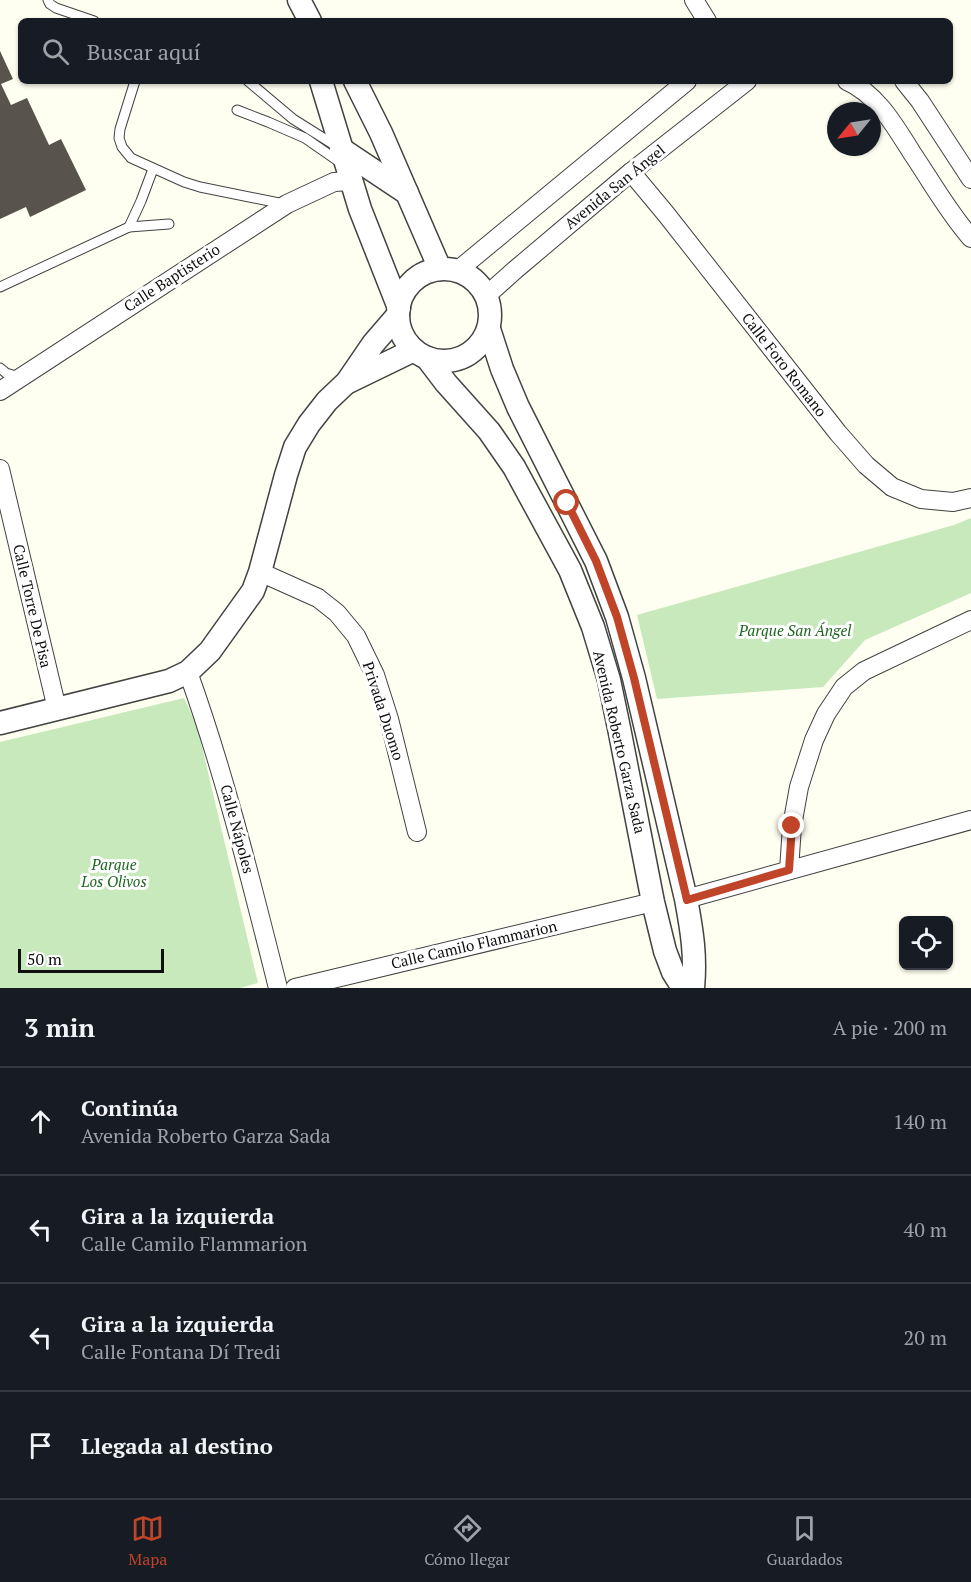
<!DOCTYPE html>
<html lang="es">
<meta charset="utf-8">
<style>
:root{--surface:#171b24;--page:#242831;--text:#f1f3f6;--muted:#9ea1a6;--line:#363941;--accent:#bf4428}
body{margin:0;font-family:"PT Serif",serif;background:var(--page);color:var(--text)}
.controls{position:absolute;right:18px;bottom:18px;display:grid;overflow:hidden;border-radius:9px;box-shadow:0 2px 4px #0004}
.controls button{width:54px;height:54px;display:grid;place-items:center;padding:0;border:0;border-bottom:2px solid var(--line);background:var(--surface);color:var(--text);font:30px sans-serif}
.compass{position:absolute;left:827px;top:102px;width:54px;height:54px;border-radius:50%;background:var(--surface);box-shadow:0 2px 4px #0004;rotate:240deg}
.scale{position:absolute;left:18px;bottom:15px;width:146px;box-sizing:border-box;padding-left:6px;border:3px solid #0f0f0f;border-top:0;font-size:16px;line-height:21px;white-space:nowrap;color:#0f0f0f;-webkit-text-stroke:4px #fff;paint-order:stroke}
.stop{position:absolute;width:18px;height:18px;margin:-14px;border:4px solid #bf4428;border-radius:50%;background:#fff}
.stop.end{background:#bf4428;border-color:#fff;box-shadow:0 2px 6px #0008}
.list{margin:0;padding:0;list-style:none}
h2{display:flex;justify-content:space-between;align-items:center;height:78px;margin:0;padding:0 24px;font-size:26px}
h2 small{font-size:20px;font-weight:400;color:var(--muted)}
.list li{display:grid;grid-template-columns:39px 1fr auto;gap:18px;align-items:center;box-sizing:border-box;height:108px;padding:0 24px;border-top:2px solid var(--line)}
.list b{display:block;font-size:22px;white-space:nowrap}
.list p{margin:0;font-size:20px;white-space:nowrap;color:var(--muted)}
.list em{font-size:20px;font-style:normal;color:var(--muted)}
.icon{flex:none;width:33px;height:33px;fill:none;stroke:currentColor;stroke-width:2;stroke-linecap:round;stroke-linejoin:round}
.map{position:relative;flex:none;width:971px;height:988px;overflow:hidden}
.search{position:absolute;background:var(--surface);box-shadow:0 2px 4px #0004;left:18px;right:18px;top:18px;height:66px;display:flex;align-items:center;gap:15px;box-sizing:border-box;padding:0 21px;border-radius:9px;color:var(--muted);font-size:22px}
.sheet{height:510px;background:var(--surface)}
nav{display:flex;justify-content:space-around;align-items:center;box-sizing:border-box;height:84px;border-top:2px solid var(--line);background:var(--surface);font-size:16px;color:var(--muted)}
nav a{display:grid;justify-items:center;gap:3px}
nav .on{color:var(--accent)}
.map>svg:first-child{display:block}
</style>
<div class="map">
<svg width="971" height="988" viewBox="0 0 971 988">
<rect width="100%" height="100%" fill="#fefff1"/>
<!-- green -->
<g fill="#c8e9bb">
<polygon points="971,518 971,593 865,640 823,687 657,699 637,615 954,525"/>
<polygon points="184,698 197,726 258,983 240,988 0,988 0,742"/>
</g>
<!-- building -->
<polygon fill="#58534b" points="0,51 13,79 1,84 11,105 27,98 49,145 61,139 86,190 30,217 26,207 0,219"/>
<g fill="none" stroke-linecap="round" stroke-linejoin="round">
<!-- service casing -->
<g stroke="#424242" stroke-width="11">
<g id="service">
<polyline points="48,0 50,4 56,8 94,21"/>
<polyline points="135,81 120,129 119,138 122,147 131,158 184,182 200,187 284,204"/>
<polyline points="248,81 293,119 336,146"/>
<polyline points="237,110 268,122 305,138 341,163"/>
<polyline points="129,227 141,201 153,169"/>
<polyline points="0,287 129,227 169,224"/>
<polyline points="0,368 6,373 19,377"/>
</g>
</g>
<!-- minor casing -->
<g stroke="#424242" stroke-width="20">
<g id="minor">
<polyline points="694,0 707,21"/>
<path d="M847,81C877,94 895,126 912,153C931,181 948,212 971,238"/>
<polyline points="904,81 920,101 971,179"/>
<polyline points="631,172 666,214 838,433 866,465 892,487 921,499 953,502 971,498"/>
<polyline points="457,271 687,81"/>
<polyline points="486,296 515,270 631,172 747,81"/>
<polyline points="0,391 287,204 334,182 351,181"/>
<polyline points="0,469 57,709"/>
<polyline points="260,572 318,598 337,613 356,636 375,675 389,719 417,832"/>
<path d="M188,672C225,775 251,881 278,988"/>
<polyline points="789,870 792,826 799,787 814,740 826,714 844,687 864,671 971,620"/>
<polyline points="686,899 971,820"/>
<polyline points="295,988 653,902"/>
</g>
</g>
<!-- tertiary casing -->
<g stroke="#424242" stroke-width="25">
<g id="tertiary">
<polyline points="299,0 310,21"/>
<polyline points="321,81 360,209 399,308"/>
<polyline points="355,81 381,133 440,269"/>
<polyline points="341,149 407,193"/>
<circle cx="444" cy="315" r="46"/>
<path d="M489,329L502,369L518,407L596,561L617,617L634,678L686,899C692,931 696,956 693,988"/>
<polyline points="427,358 446,383 489,431 514,467 570,570 593,627 609,680 619,728 653,902 665,951 673,972 683,988"/>
<polyline points="348,382 414,350"/>
<polyline points="0,723 169,681 188,672 210,651 253,591 260,572 286,475 295,447 309,424 327,401 347,382 373,344 398,315"/>
</g>
</g>
<!-- service -->
<use href="#service" stroke="#fff" stroke-width="9"/>
<!-- minor -->
<use href="#minor" stroke="#fff" stroke-width="18"/>
<!-- tertiary -->
<use href="#tertiary" stroke="#fff" stroke-width="22"/>
</g>
<g fill="none" stroke-linecap="round" stroke-linejoin="round">
<!-- route -->
<polyline stroke="#bf4428" stroke-width="8" points="567,503 596,561 617,617 634,678 687,900 789,870 792,826"/>
</g>
<g text-anchor="middle" stroke-width="6" stroke-linejoin="round" paint-order="stroke">
<!-- street labels -->
<g font-size="15" fill="#0f0f0f" stroke="#fff">
<text transform="translate(615 187) rotate(-39)" y="5">Avenida San Ángel</text>
<text transform="translate(172 278) rotate(-33)" y="5">Calle Baptisterio</text>
<text transform="translate(784 365) rotate(52)" y="5">Calle Foro Romano</text>
<text transform="translate(32 606) rotate(77)" y="5">Calle Torre De Pisa</text>
<text transform="translate(383 711) rotate(72)" y="5">Privada Duomo</text>
<text transform="translate(619 742) rotate(77)" y="5">Avenida Roberto Garza Sada</text>
<text transform="translate(237 829) rotate(75)" y="5">Calle Nápoles</text>
<text transform="translate(474 945) rotate(-13)" y="5">Calle Camilo Flammarion</text>
</g>
<!-- park labels -->
<g font-size="15" font-style="italic" fill="#1f6721" stroke="#fff">
<text x="795" y="636">Parque San Ángel</text>
<text x="114" y="870">Parque<tspan x="114" dy="17">Los Olivos</tspan></text>
</g>
</g>
</svg>
<div class="controls">
<button><svg class="icon" aria-label="locate" viewBox="0 0 24 24"><circle cx="12" cy="12" r="6"/><path d="M12 2v4M12 18v4M2 12h4M18 12h4"/></svg></button>
</div>
<svg class="compass" viewBox="-18 -18 36 36"><path d="M0-13l5 13h-10z" fill="#e53935"/><path d="M0 13l5-13h-10z" fill="#9ea1a6"/></svg>
<div class="scale">50 m</div>
<div class="stop" style="left:567px;top:503px"></div>
<div class="stop end" style="left:792px;top:826px"></div>
<div class="search"><svg class="icon" aria-label="search" viewBox="0 0 24 24"><circle cx="10" cy="10" r="6"/><path d="M15 15l6 6"/></svg>Buscar aquí</div>
</div>
<section class="sheet">
<h2>3 min<small>A pie · 200 m</small></h2>
<ul class="list">
<li><svg class="icon" aria-label="ahead" viewBox="0 0 24 24"><path d="M12 20V5M6 11l6-6 6 6"/></svg><div><b>Continúa</b><p>Avenida Roberto Garza Sada</p></div><em>140 m</em></li>
<li><svg class="icon" aria-label="left" viewBox="0 0 24 24"><path d="M17 20v-9H6M10 6l-5 5 5 5"/></svg><div><b>Gira a la izquierda</b><p>Calle Camilo Flammarion</p></div><em>40 m</em></li>
<li><svg class="icon" aria-label="left" viewBox="0 0 24 24"><path d="M17 20v-9H6M10 6l-5 5 5 5"/></svg><div><b>Gira a la izquierda</b><p>Calle Fontana Dí Tredi</p></div><em>20 m</em></li>
<li><svg class="icon" aria-label="arrive" viewBox="0 0 24 24"><path d="M6 21V4h12l-3 4 3 4H6"/></svg><div><b>Llegada al destino</b></div></li>
</ul>
</section>
<nav>
<a class="on"><svg class="icon" aria-label="map" viewBox="0 0 24 24"><path d="M3 6l6-2 6 2 6-2v14l-6 2-6-2-6 2zM9 4v14M15 6v14"/></svg>Mapa</a>
<a><svg class="icon" aria-label="directions" viewBox="0 0 24 24"><path d="M12 3l9 9-9 9-9-9zM9 14v-3h6M13 9l2 2-2 2"/></svg>Cómo llegar</a>
<a><svg class="icon" aria-label="saved" viewBox="0 0 24 24"><path d="M7 4h10v16l-5-4-5 4z"/></svg>Guardados</a>
</nav>
